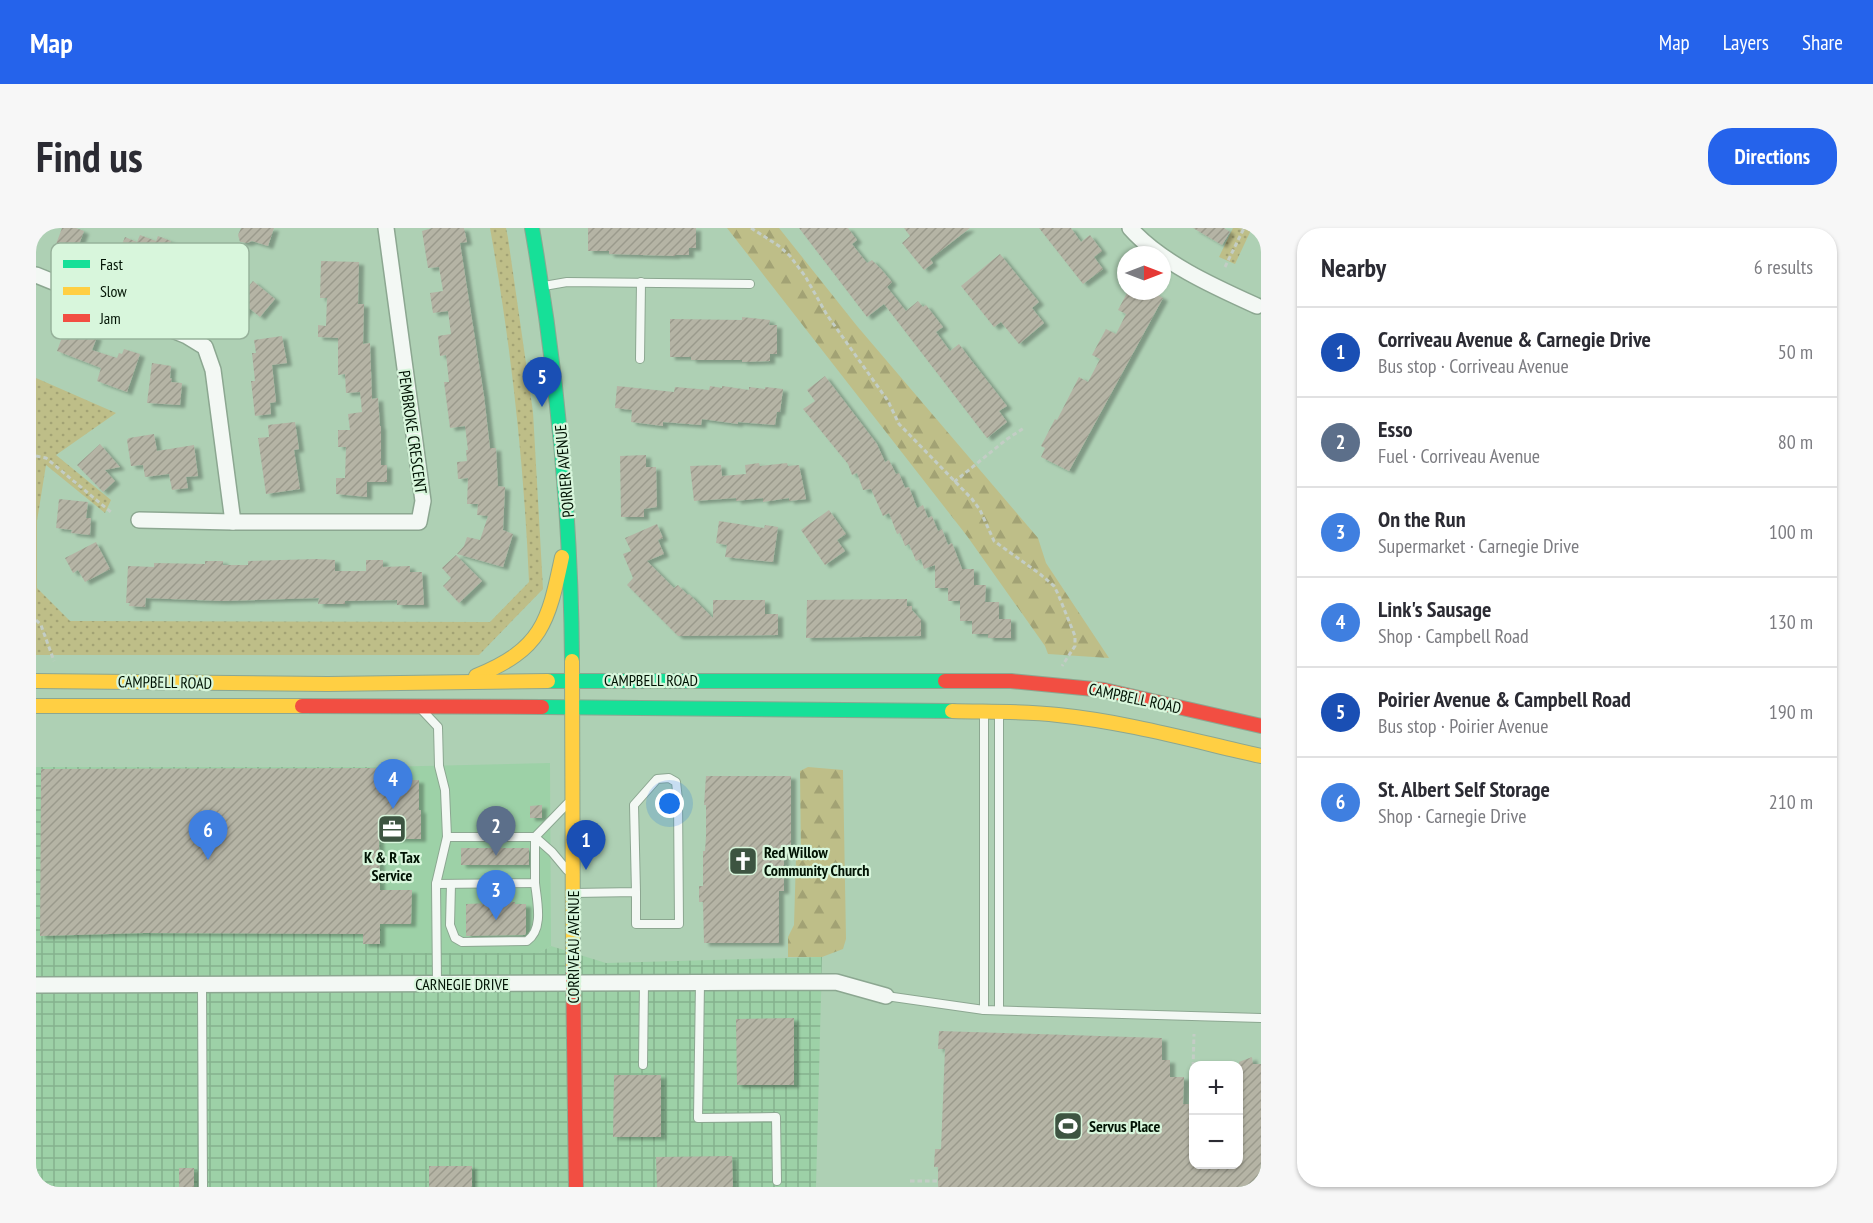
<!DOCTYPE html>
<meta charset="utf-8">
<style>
:root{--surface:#fff;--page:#f7f7f7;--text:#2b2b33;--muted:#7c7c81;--line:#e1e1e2;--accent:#2563eb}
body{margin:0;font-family:"PT Sans Narrow",sans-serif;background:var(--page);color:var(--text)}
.controls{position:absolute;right:18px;bottom:18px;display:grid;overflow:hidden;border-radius:12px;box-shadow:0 2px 4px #0004}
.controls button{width:54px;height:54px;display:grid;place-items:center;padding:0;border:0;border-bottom:2px solid var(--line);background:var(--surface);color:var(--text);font:30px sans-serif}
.compass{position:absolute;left:1081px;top:18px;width:54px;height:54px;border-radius:50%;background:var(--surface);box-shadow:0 2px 4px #0004;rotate:90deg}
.you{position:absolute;left:634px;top:576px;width:21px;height:21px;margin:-15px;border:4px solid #fff;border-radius:50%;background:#1a73e8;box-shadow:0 0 0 9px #1a73e833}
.badge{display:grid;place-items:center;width:39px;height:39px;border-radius:50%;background:var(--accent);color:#fff;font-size:20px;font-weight:700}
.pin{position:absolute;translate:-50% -50px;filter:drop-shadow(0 2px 3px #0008)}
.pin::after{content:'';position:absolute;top:32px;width:21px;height:18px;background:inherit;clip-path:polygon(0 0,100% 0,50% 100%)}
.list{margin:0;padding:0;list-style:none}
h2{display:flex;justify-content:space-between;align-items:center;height:78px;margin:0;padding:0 24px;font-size:26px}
h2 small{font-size:20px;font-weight:400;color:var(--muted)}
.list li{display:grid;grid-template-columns:39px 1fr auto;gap:18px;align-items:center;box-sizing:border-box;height:90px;padding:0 24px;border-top:2px solid var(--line)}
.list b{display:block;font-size:22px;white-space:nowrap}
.list p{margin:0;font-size:20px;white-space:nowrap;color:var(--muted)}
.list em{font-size:20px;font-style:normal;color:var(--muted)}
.map{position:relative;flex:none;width:1225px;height:959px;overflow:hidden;border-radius:24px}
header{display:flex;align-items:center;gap:36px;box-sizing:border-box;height:84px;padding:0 30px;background:var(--accent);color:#fff}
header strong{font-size:28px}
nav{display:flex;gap:33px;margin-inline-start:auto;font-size:21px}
.intro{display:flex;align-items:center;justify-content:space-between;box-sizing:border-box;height:144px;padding:0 36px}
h1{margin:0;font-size:42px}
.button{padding:15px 27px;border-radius:24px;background:var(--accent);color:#fff;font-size:21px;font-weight:700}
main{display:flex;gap:36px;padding:0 36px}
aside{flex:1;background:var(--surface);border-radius:24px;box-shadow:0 2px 4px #0004}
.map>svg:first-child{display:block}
</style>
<header>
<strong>Map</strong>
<nav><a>Map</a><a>Layers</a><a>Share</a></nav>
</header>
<div class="intro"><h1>Find us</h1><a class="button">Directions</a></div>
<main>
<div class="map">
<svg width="1225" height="959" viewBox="0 0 1225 959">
<defs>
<pattern id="industrial-grid" width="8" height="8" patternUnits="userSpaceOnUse" patternTransform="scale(1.5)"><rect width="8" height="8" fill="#9dd1a7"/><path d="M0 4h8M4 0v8" fill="none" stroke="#85b28e"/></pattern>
<pattern id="grass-dots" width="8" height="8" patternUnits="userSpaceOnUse" patternTransform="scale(1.5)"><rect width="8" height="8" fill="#bebe88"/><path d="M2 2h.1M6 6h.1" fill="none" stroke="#a2a274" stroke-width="1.8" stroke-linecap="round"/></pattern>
<pattern id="forest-firs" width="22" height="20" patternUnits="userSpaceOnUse" patternTransform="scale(1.5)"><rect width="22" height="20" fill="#bebe88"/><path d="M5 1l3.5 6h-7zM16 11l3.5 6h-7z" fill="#a2a274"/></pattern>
<pattern id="building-hatch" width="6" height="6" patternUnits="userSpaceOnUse" patternTransform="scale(1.5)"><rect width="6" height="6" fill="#b5b4a5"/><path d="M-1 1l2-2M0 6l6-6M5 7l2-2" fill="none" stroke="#9a9a8c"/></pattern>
<filter id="shadow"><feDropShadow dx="5" dy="3" stdDeviation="1.5" flood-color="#0004"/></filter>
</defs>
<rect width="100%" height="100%" fill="#aed0b4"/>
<!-- built -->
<polygon fill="#9dd1a7" points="514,535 515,718 503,725 344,725 344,539"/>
<!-- industrial -->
<polygon fill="url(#industrial-grid)" points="0,539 344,539 345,725 503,725 515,718 570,735 786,729 780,959 0,959"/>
<!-- grass -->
<g fill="url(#grass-dots)">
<path d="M454,0H470L472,10L497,184L507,361L443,427H0V150L80,185L20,227L75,272L69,285L10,237L1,293V360L34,393L454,394L493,354C488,235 475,117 454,0Z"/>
<polygon points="1197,0 1216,0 1199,36 1183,29"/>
</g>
<!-- forest -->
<g fill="url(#forest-firs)">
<polygon points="691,0 743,0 821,98 1002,310 1010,335 1073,430 1012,426 1009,418 931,308"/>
<polygon points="772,539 807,542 810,711 807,721 786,729 752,729 752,709 758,697 760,630 765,627 764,543"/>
</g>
<!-- building -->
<g fill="url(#building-hatch)" filter="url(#shadow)">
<polygon points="26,0 40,0 48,3 39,27 19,19"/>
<polygon points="205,0 238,0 232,18 216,13 211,15 204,14 202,7"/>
<polygon points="396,0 428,0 431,14 424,15 448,168 454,220 460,220 462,258 469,259 467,302 477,306 467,339 421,326 428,318 431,309 444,312 452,288 441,287 442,276 431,276 432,250 422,251 421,234 431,233 430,222 432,222 429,198 414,200 408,154 413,154 410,127 404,128 402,108 415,106 412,83 397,85 394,65 407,63 403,39 392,40 386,3"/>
<polygon points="552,0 660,0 660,20 653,20 653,27 639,27 639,28 573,26 573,23 552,23"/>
<polygon points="763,0 812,0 821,12 816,16 831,35 836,32 845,41 856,54 851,59 870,83 882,73 887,79 890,77 907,99 900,104 914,123 923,116 935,132 971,178 963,183 971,194 951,210 848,76 831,89"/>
<polygon points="868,0 934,0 894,31 897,35 888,42 866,15 874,8"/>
<polygon points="1003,0 1035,0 1045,14 1054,7 1066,23 1058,29 1067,41 1047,56"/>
<polygon points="1157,0 1188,0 1194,4 1186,17"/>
<polygon points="104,7 120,13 122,8 135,13 132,19 147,25 139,46 148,50 141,68 71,38 77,22 83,24 89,9 101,14"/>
<polygon points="964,26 1003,74 996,80 1008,95 983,116 965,94 958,99 925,58"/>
<polygon points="285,33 323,34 322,76 328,76 327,116 334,115 336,171 342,170 344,198 345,198 345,237 351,237 351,254 331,254 331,269 300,266 300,250 309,250 310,219 302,219 302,202 314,202 312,186 326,184 324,164 310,165 309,146 302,147 302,110 282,109 282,97 290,98 291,70 284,70"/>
<polygon points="217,53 239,71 224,89 213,80 206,89 194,80"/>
<polygon points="1106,63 1115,63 1127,70 1033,243 1005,229 1009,220 1005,218 1019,191 1021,192 1043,149 1052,154 1064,131 1056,127 1070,101 1080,106 1090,86 1082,82 1091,65 1102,70"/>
<polygon points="706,89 734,92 733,97 741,97 741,126 734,126 734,133 706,134 706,132 655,132 655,129 634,129 634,91 706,92"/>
<polygon points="29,101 47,108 49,104 61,109 56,122 81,130 83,125 86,126 88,121 104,126 91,164 61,153 65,140 21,123"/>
<polygon points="246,108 251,135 236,137 240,174 234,175 235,186 219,188 215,153 219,153 216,125 220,125 218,112"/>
<polygon points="116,135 135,138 134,150 136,151 135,154 146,155 144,177 111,175"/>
<polygon points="789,148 841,216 849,234 853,232 860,246 863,245 869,260 873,259 881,280 887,277 892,290 896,288 902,303 906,301 912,317 916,315 926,341 938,341 938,357 950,357 949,374 963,374 963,391 975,391 975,410 952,410 952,406 936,406 936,393 924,393 924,373 912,373 912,360 899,360 899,337 888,341 885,331 880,333 873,316 869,318 864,305 861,306 853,285 847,288 835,261 827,262 821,245 816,247 812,236 767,181 779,173 771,162"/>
<polygon points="581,158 638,164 639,159 673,162 674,158 686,160 686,158 713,162 713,159 729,161 729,159 747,161 744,184 741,184 739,197 702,194 702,196 666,191 665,197 627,194 627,198 595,194 596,182 579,180"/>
<polygon points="259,194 263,221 258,222 264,261 230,266 222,210 233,209 232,197"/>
<polygon points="118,206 121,223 158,217 162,248 150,249 152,260 136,262 133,246 109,249 107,237 95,238 91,212 93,210"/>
<polygon points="64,216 84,239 69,242 79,253 67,264 41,237"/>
<polygon points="610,227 610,239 620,239 621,279 608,281 608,289 585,289 584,228"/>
<polygon points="723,235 724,238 751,235 752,238 763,237 770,271 753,273 753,270 727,274 727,270 700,273 700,270 658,273 654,238 685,237 686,248 710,246 709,237"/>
<polygon points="23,271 52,274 50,290 55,290 54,307 35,305 36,302 20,300"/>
<polygon points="793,282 810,306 801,312 809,323 789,337 765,302"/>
<polygon points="683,293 728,300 729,297 742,299 737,334 689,329 691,317 680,315"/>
<polygon points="621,296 627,310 622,312 628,326 611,333 638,360 642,357 652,367 653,366 677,390 677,372 729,372 729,386 742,386 742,407 642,408 591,357 597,350 587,326 595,323 589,310"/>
<polygon points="60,314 74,341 49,354 42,342 37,345 29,330"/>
<polygon points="420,327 446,353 423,375 407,358 415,350 406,340"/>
<polygon points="280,331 299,332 299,343 330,343 330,332 347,332 347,339 374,338 374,344 386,344 388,377 361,377 361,372 309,373 309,376 282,376 283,370 186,373 110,370 109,379 93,378 94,375 90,375 92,338 118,339 118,335 169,336 169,333 187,333 187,337 212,337 212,333"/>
<polygon points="871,371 871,378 876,378 876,382 885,392 885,408 770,410 771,372"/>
<polygon points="343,540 343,552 383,552 383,582 385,582 385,611 343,611 344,662 376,662 375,696 344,696 344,716 327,716 327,706 108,705 4,708 5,541"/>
<polygon points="670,548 755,548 755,626 748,626 748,663 743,663 743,715 668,715 667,674 663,674 663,658 667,658 667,623 669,623 670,608 670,577 668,577"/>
<polygon points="506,577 506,590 494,590 494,578"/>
<rect x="425" y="620" width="68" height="17"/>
<polygon points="479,674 479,676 490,676 490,705 489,707 430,708 430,676"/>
<polygon points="758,790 758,857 701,857 700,791"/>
<polygon points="903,803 1126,810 1126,832 1134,832 1134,849 1148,849 1147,876 1158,876 1158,936 1203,936 1203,834 1216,829 1217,836 1225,836 1225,959 902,959 902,939 898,939 899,921 905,921 909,821 902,821"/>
<polygon points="578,847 625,847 625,909 577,909"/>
<polygon points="696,928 697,959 621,959 620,929"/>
<rect x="393" y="938" width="43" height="21"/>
<rect x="143" y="940" width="15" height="19"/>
</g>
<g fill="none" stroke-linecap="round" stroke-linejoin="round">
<!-- lane casing -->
<g stroke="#8ca791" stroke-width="10">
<g id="lane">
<polyline points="508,58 531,54 714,56"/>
<polyline points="604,131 605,54"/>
<polyline points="386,482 402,499 403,538 409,562 411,609 400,656 401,755"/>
<polyline points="963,484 963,782"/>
<polyline points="948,486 948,782"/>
<polyline points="411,609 499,609 516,624 531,642"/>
<polyline points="400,656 499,655 499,609 531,576"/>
<path d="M415,656L414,697L419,710L426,714L491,713C508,701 501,674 499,655"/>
<polyline points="538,665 600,664 598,577 621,551 633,550 640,554 642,572 643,696 600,696 600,664"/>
<polyline points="664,755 662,890 740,889 741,953"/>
<polyline points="166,757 167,959"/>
<polyline points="850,768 948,782 1225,790"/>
<polyline points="607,837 608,755"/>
</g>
</g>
<!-- street casing -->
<g stroke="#8ca791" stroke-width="18">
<g id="street">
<path d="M1094,0C1125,35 1179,59 1221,78"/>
<polyline points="0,47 151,108 169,119 177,142 197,294"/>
<polyline points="103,292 197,294 383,294 387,273 350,0"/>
<polyline points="0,757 800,754 850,768"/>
</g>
</g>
<!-- fast casing -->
<g stroke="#8ca791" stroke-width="16">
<g id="fast">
<path d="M496,0C521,143 535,287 536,433"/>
<polyline points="512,453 909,453"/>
<polyline points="506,479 916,483"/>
</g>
</g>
<!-- slow casing -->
<g stroke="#8ca791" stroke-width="16">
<g id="slow">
<polyline points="536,433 537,741"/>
<path d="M440,448C506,421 512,395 526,329"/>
<polyline points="0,453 292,456 512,453"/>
<polyline points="0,478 266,478"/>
<path d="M916,483C951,484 987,483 1022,487C1091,494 1158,513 1225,528"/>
</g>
</g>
<!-- jam casing -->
<g stroke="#8ca791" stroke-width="16">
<g id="jam">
<polyline points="909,453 975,453 1068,462 1225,498"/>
<polyline points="266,478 506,479"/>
<polyline points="537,741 540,959"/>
</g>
</g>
<!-- path -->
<g stroke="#c3cdc5" stroke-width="3" stroke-dasharray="4.5 3" stroke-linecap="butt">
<polyline points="715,0 743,18 754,28 769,48 791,87 852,173 863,196 936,271 944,282 958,313 1004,346 1018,358 1022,366 1039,408 1039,418 1026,438"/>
<polyline points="1189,39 1208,0"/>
<polyline points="0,228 10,230 76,285"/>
<polyline points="918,254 971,211 988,200"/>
<polyline points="0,392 5,397 18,433"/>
<polyline points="1156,876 1158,806"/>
<polyline points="874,953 902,953"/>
</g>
<!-- lane -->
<use href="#lane" stroke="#f3f8f4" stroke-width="8"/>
<!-- street -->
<use href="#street" stroke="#f3f8f4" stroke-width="15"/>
<!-- fast -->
<use href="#fast" stroke="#16e098" stroke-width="14"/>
<!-- slow -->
<use href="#slow" stroke="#ffcf43" stroke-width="14"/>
<!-- jam -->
<use href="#jam" stroke="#f24e42" stroke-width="14"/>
</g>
<!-- icons -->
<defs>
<g id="office-square" transform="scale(1.5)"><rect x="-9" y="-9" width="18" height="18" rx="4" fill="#3d5441" stroke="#d8f6dc"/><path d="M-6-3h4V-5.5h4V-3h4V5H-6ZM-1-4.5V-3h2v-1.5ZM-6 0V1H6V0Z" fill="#fff"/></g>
<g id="church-square" transform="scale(1.5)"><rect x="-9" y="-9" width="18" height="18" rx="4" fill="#3d5441" stroke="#d8f6dc"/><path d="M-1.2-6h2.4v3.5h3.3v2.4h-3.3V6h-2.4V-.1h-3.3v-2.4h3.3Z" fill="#fff"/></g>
<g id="stadium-square" transform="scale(1.5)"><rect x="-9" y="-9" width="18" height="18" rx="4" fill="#3d5441" stroke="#d8f6dc"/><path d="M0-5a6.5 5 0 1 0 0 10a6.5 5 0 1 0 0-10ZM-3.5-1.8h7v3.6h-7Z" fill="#fff"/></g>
</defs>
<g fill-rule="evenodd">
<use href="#office-square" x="356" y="601"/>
<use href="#church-square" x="707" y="633"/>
<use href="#stadium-square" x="1032" y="898"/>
</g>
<g text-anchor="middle" stroke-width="4.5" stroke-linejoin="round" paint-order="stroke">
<!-- street labels -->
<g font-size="16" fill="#001203" stroke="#d8f6dc">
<text transform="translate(377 204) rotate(82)" y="6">PEMBROKE CRESCENT</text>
<text transform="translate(528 243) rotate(-95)" y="6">POIRIER AVENUE</text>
<text x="615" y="458">CAMPBELL ROAD</text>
<text transform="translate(129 454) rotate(1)" y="6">CAMPBELL ROAD</text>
<text transform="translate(1099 470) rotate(12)" y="6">CAMPBELL ROAD</text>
<text transform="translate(537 719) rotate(-90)" y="6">CORRIVEAU AVENUE</text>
<text x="426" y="762">CARNEGIE DRIVE</text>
</g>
<!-- poi labels -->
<g font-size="16" font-weight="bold" fill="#001203" stroke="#d8f6dc" text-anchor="start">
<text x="728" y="630">Red Willow<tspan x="728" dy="18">Community Church</tspan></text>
<text x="356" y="635" text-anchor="middle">K &amp; R Tax<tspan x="356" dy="18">Service</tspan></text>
<text x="1053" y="904">Servus Place</text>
</g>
</g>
<!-- legend -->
<rect x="15" y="15" width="198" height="96" rx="9" fill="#d8f6dc" stroke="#97b29b" stroke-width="1.5"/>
<rect x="27" y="32" width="27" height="8" fill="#16e098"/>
<rect x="27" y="59" width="27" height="8" fill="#ffcf43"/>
<rect x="27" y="86" width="27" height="8" fill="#f24e42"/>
<g font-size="16" fill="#001203">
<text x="64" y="42">Fast</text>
<text x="64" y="69">Slow</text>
<text x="64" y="96">Jam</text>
</g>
</svg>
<div class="controls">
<button>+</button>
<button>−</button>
</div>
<svg class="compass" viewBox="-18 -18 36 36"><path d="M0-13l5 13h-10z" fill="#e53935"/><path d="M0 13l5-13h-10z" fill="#7c7c81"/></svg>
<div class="you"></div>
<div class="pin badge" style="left:550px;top:642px;background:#1a4fb4">1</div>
<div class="pin badge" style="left:460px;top:628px;background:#5c6f8a">2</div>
<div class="pin badge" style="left:460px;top:692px;background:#3f7fe0">3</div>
<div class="pin badge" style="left:357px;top:581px;background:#3f7fe0">4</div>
<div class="pin badge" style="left:506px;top:179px;background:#1a4fb4">5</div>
<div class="pin badge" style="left:172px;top:632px;background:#3f7fe0">6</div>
</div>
<aside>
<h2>Nearby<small>6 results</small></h2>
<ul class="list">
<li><span class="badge" style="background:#1a4fb4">1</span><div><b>Corriveau Avenue &amp; Carnegie Drive</b><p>Bus stop · Corriveau Avenue</p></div><em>50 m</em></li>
<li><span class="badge" style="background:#5c6f8a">2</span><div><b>Esso</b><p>Fuel · Corriveau Avenue</p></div><em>80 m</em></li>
<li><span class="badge" style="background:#3f7fe0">3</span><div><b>On the Run</b><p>Supermarket · Carnegie Drive</p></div><em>100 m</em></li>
<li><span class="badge" style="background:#3f7fe0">4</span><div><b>Link's Sausage</b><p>Shop · Campbell Road</p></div><em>130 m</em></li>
<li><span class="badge" style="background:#1a4fb4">5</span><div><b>Poirier Avenue &amp; Campbell Road</b><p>Bus stop · Poirier Avenue</p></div><em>190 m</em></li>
<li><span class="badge" style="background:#3f7fe0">6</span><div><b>St. Albert Self Storage</b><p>Shop · Carnegie Drive</p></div><em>210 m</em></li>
</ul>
</aside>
</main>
